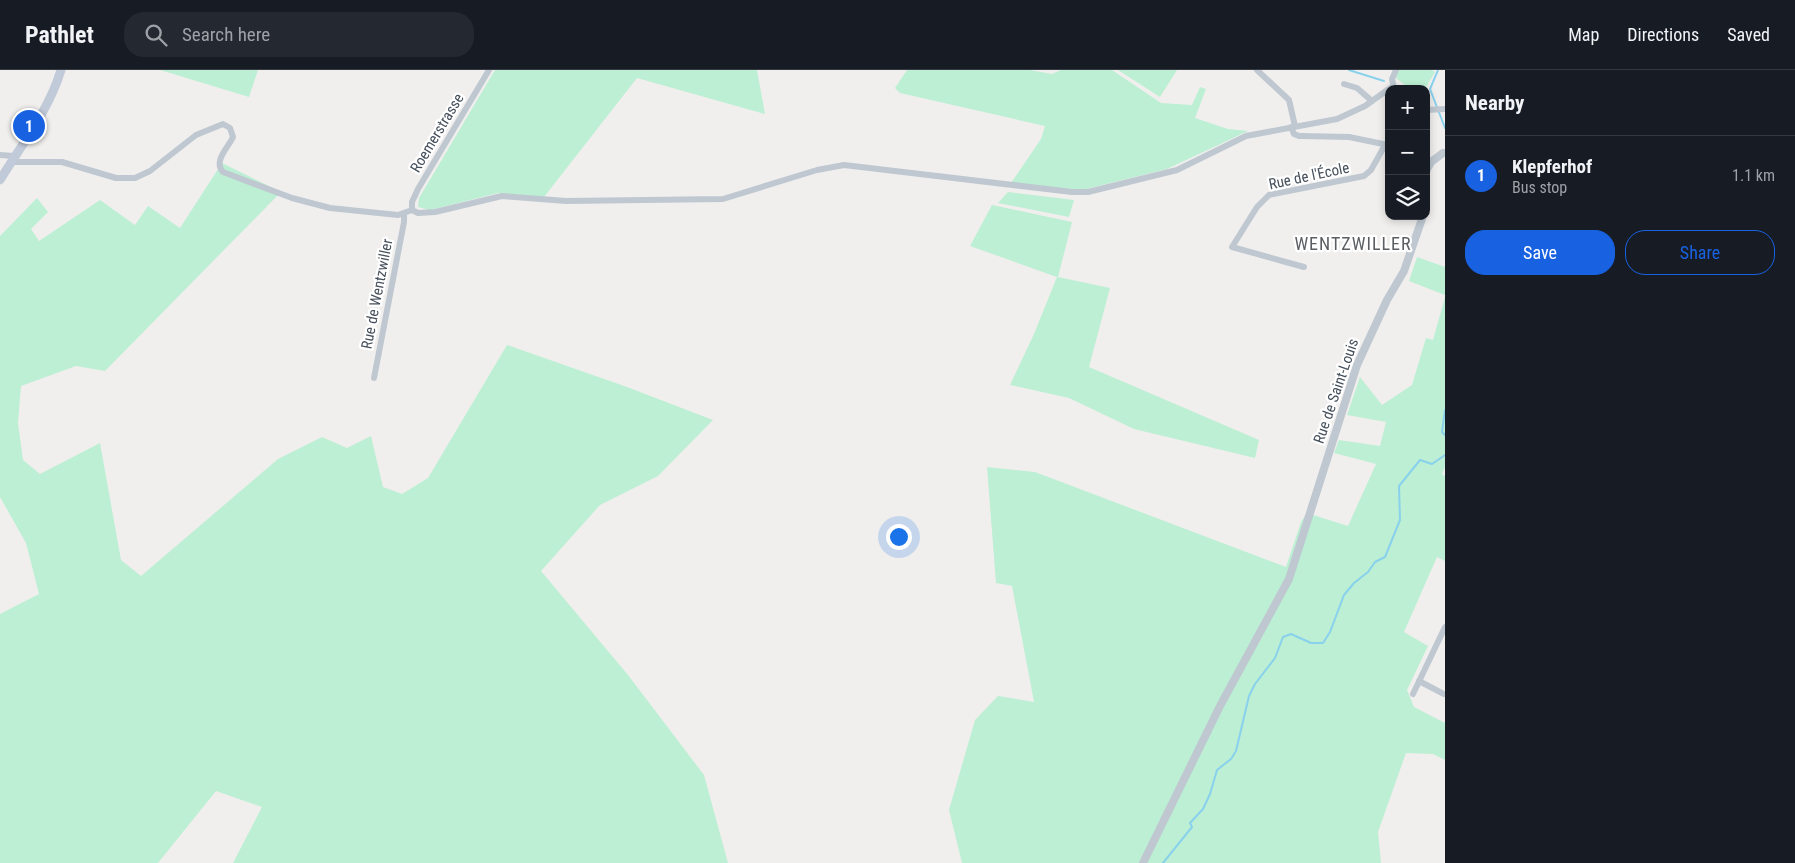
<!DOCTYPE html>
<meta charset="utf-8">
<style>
:root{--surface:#171b24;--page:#242831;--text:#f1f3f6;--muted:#9ea1a6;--line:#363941;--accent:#1862e2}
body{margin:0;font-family:"Roboto Condensed",sans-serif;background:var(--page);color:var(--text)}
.controls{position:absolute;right:15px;top:15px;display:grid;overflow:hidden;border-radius:10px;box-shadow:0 2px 8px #0003}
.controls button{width:45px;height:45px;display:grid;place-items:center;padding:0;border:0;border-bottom:1px solid var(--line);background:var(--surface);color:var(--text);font:25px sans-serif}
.you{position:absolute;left:898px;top:466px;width:18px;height:18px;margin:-12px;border:4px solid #fff;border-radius:50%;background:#1a73e8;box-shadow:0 0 0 8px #1a73e833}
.badge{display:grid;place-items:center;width:32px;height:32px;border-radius:50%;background:var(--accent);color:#fff;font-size:16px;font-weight:700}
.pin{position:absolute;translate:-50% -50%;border:2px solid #fff;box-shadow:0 1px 5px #0006}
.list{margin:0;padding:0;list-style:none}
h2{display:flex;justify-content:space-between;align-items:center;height:65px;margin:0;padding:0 20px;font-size:21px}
h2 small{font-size:16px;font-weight:400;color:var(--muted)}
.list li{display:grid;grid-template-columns:32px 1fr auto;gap:15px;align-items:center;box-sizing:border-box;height:80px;padding:0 20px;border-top:1px solid var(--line)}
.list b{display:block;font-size:19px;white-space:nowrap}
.list p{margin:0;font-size:16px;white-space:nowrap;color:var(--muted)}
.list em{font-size:16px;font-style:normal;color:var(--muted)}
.actions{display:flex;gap:10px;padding:15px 20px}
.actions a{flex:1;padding:11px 0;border:1px solid var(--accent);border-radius:20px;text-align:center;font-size:18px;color:var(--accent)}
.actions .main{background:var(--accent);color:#fff}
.icon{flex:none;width:28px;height:28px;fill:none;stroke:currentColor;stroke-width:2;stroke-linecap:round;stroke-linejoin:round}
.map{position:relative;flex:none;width:1445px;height:793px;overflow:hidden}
header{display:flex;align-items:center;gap:30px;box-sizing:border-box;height:70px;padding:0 25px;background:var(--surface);border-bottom:1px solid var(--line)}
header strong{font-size:24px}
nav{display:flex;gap:28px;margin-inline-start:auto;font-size:18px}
.search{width:350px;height:45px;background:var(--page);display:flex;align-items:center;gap:12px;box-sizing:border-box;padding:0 18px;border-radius:20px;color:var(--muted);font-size:19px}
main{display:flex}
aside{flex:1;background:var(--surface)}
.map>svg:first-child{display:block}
</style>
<header>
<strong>Pathlet</strong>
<div class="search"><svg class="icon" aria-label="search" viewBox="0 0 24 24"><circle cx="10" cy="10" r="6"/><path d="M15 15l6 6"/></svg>Search here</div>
<nav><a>Map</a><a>Directions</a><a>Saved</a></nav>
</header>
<main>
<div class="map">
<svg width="1445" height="793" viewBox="0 0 1445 793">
<rect width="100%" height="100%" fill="#f1efee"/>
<!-- green -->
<g fill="#bcefd3">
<polygon points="160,0 258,0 249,27"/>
<polygon points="495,0 757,0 765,44 637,8 544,127 498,123 430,140 418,137 419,128"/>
<polygon points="907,0 1030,0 1052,4 1061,0 1112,0 1161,33 1192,35 1200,17 1206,19 1195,48 1228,59 1248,61 1167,99 1078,121 1011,113 1041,69 1045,56 900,23 895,18"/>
<polygon points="1118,0 1177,0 1160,27"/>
<polygon points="1398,0 1432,0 1435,2 1425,19 1410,19 1396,8"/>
<polygon points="222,93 281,122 105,301 76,296 21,316 18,353 23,390 40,404 100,373 121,490 141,506 278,389 322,367 347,378 371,366 383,417 402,424 428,408 507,275 627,317 713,350 658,406 600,435 541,501 628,605 704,705 728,793 233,793 262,737 216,721 158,793 0,793 0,544 39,524 26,473 0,427 0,166 37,128 48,142 31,159 39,171 100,130 135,155 148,136 180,158"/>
<polygon points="1008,122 1074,130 1069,147 998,133"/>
<polygon points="992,135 1072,152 1058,207 1110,218 1089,297 1259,370 1255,388 1134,359 1069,328 1010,315 1034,264 1057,207 970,176"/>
<polygon points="1417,187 1445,197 1445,225 1409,211"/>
<polygon points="1445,227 1445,397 1442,404 1445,406 1445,491 1437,487 1404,562 1428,576 1407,620 1414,637 1445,653 1445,690 1433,684 1406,683 1378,762 1381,793 962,793 949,740 975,650 998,626 1034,632 1012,516 996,513 987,397 1035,402 1286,497 1301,452 1307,443 1348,456 1376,394 1334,383 1339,370 1380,376 1386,352 1347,345 1360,307 1382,335 1412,315 1426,268 1433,270"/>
</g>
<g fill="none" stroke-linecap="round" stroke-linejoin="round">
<!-- stream -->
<g stroke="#89d1ec" stroke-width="2">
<polyline points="1349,0 1384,11"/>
<polyline points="1438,0 1430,19 1445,58"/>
<polyline points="1445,340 1442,362 1445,365"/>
<polyline points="1163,793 1192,757 1190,753 1203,739 1210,724 1217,700 1231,689 1236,681 1249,626 1255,614 1275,588 1283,567 1291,564 1311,573 1323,573 1330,562 1344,525 1354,513 1368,502 1375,492 1385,487 1400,450 1399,416 1420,390 1432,394 1445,385"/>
</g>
<!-- minor -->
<g stroke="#bfc8d1" stroke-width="6">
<polyline points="1257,0 1289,30 1295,56"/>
<polyline points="1344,14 1357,18 1372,31"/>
<polyline points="1394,18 1392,9 1396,0"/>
<polyline points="1426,40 1445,39"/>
<polyline points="1291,57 1294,64 1299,66"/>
<polyline points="1301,66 1349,67 1388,75"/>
<polyline points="0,85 14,86"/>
<path d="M11,92H62L116,108H135L150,101L196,65L223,54L230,58L233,67C228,78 213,91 223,102L292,128L330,138L398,145L412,140L418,143L435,142L502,126L566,131L723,129L817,100L844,95L1072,122H1088L1177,100L1246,66L1337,49L1365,36L1393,16"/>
<polyline points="412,140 412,132 418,119 489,0"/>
<polyline points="1304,197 1232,177 1257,137 1269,125 1364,106 1371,100 1385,75"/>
<polyline points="374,308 404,152 404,144"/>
<polyline points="1419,611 1444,624"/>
<polyline points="1413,624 1445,557"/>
</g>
<!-- tertiary -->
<g stroke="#bfc8d1" stroke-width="8">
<polyline points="1426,101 1431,92 1443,83"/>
<polyline points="1143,793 1220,636 1289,509 1357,295 1387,230 1404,201 1423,146"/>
</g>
<!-- secondary -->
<path stroke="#c1cad8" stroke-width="9" d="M0,110C22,74 49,40 61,0"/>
</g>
<g text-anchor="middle" stroke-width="4.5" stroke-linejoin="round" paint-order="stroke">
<!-- street labels -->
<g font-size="15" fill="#46505c" stroke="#fff">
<text transform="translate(437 63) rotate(-59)" y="5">Roemerstrasse</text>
<text transform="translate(1309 106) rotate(-12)" y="5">Rue de l'École</text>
<text transform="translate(377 224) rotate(-79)" y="5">Rue de Wentzwiller</text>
<text transform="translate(1336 321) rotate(-71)" y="5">Rue de Saint-Louis</text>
</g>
<!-- quarter labels -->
<g font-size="18" letter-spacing="1" fill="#5b5e63" stroke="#fff">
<text x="1353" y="180">WENTZWILLER</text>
</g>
</g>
</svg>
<div class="controls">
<button>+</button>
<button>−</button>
<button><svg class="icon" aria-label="layers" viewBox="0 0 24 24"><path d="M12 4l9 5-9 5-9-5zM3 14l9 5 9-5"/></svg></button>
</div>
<div class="you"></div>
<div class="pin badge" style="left:29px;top:56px">1</div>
</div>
<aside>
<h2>Nearby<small></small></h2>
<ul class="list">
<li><span class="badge">1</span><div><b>Klepferhof</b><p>Bus stop</p></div><em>1.1 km</em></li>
</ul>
<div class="actions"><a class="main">Save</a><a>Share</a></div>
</aside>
</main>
